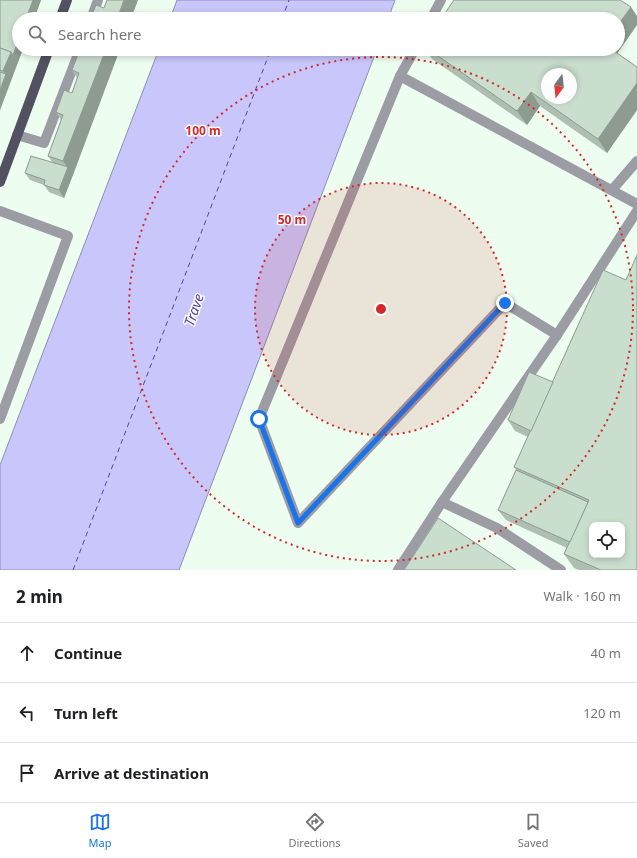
<!DOCTYPE html>
<meta charset="utf-8">
<style>
:root{--surface:#fff;--page:#f6f6f6;--text:#202124;--muted:#757577;--line:#e0e0e0;--accent:#1a73e8}
body{margin:0;font-family:"Noto Sans",sans-serif;background:var(--page);color:var(--text)}
.controls{position:absolute;right:12px;bottom:12px;display:grid;overflow:hidden;border-radius:8px;box-shadow:0 2px 6px #0003}
.controls button{width:36px;height:36px;display:grid;place-items:center;padding:0;border:0;border-bottom:1px solid var(--line);background:var(--surface);color:var(--text);font:20px sans-serif}
.compass{position:absolute;left:541px;top:68px;width:36px;height:36px;border-radius:50%;background:var(--surface);box-shadow:0 2px 6px #0003;rotate:195deg}
.stop{position:absolute;width:12px;height:12px;margin:-9px;border:3px solid #1a73e8;border-radius:50%;background:#fff}
.stop.end{background:#1a73e8;border-color:#fff;box-shadow:0 1px 4px #0008}
.list{margin:0;padding:0;list-style:none}
h2{display:flex;justify-content:space-between;align-items:center;height:52px;margin:0;padding:0 16px;font-size:17px}
h2 small{font-size:13px;font-weight:400;color:var(--muted)}
.list li{display:grid;grid-template-columns:26px 1fr auto;gap:12px;align-items:center;box-sizing:border-box;height:60px;padding:0 16px;border-top:1px solid var(--line)}
.list b{display:block;font-size:15px;white-space:nowrap}
.list em{font-size:13px;font-style:normal;color:var(--muted)}
.icon{flex:none;width:22px;height:22px;fill:none;stroke:currentColor;stroke-width:2;stroke-linecap:round;stroke-linejoin:round}
.map{position:relative;flex:none;width:637px;height:570px;overflow:hidden}
.search{position:absolute;background:var(--surface);box-shadow:0 2px 6px #0003;left:12px;right:12px;top:12px;height:44px;display:flex;align-items:center;gap:10px;box-sizing:border-box;padding:0 14px;border-radius:22px;color:var(--muted);font-size:15px}
.sheet{height:232px;background:var(--surface)}
nav{display:flex;justify-content:space-around;align-items:center;box-sizing:border-box;height:56px;border-top:1px solid var(--line);background:var(--surface);font-size:11px;color:var(--muted)}
nav a{display:grid;justify-items:center;gap:2px}
nav .on{color:var(--accent)}
.map>svg:first-child{display:block}
</style>
<div class="map">
<svg width="637" height="570" viewBox="0 0 637 570">
<rect width="100%" height="100%" fill="#edfef1"/>
<!-- water -->
<g fill="#c8c6fb" stroke="#8e8fb3">
<polygon points="177,0 395,0 388,19 170,19"/>
<polygon points="159,49 377,49 179,570 0,570 0,465"/>
</g>
<g fill="none" stroke-linecap="round" stroke-linejoin="round">
<!-- ferry -->
<g stroke="#5242a5" stroke-width="1" stroke-dasharray="5 4" stroke-linecap="butt">
<polyline points="282,19 289,0"/>
<polyline points="73,570 271,49"/>
</g>
<!-- minor -->
<g stroke="#9c9ca5" stroke-width="10">
<polyline points="91,19 98,0"/>
<polyline points="431,19 441,0"/>
<polyline points="400,76 415,49"/>
<polyline points="17,135 44,143 80,49"/>
<polyline points="612,190 637,161"/>
<polyline points="0,211 68,236 0,419"/>
<polyline points="557,335 637,211"/>
<polyline points="442,502 497,528 561,570"/>
<polyline points="398,570 442,502 557,335 505,303 298,523 259,419 400,76 637,204"/>
</g>
<!-- major -->
<g stroke="#515161" stroke-width="10">
<polyline points="60,19 67,0"/>
<polyline points="0,182 49,49"/>
</g>
</g>
<!-- wall -->
<g fill="#aebfb1">
<polygon points="0,0 41,0 34,19 19,19 19,49 23,49 0,110"/>
<polygon points="637,25 617,53 637,67 637,110 607,153 540,106 527,125 432,59 425,49 618,49"/>
<polygon points="120,49 64,198 49,192 44,185 30,180 25,173 53,163 48,156 61,120 56,112 72,93 77,78 72,70 88,50"/>
<polygon points="529,372 637,570 579,570 574,568 564,554 567,548 506,520 498,510 516,470 514,467 528,437 515,431 508,420"/>
</g>
<!-- shaded-wall -->
<g fill="#8d9b90">
<polygon points="33,0 41,0 34,19 26,19"/>
<polygon points="124,0 138,0 131,19 117,19"/>
<polygon points="631,7 637,16 637,25 614,58 608,49 618,49 618,25"/>
<polygon points="19,39 19,49 23,49 18,62 13,55"/>
<polygon points="106,49 120,49 73,175 63,161"/>
<polygon points="11,52 18,62 0,110 0,90 6,74 3,71"/>
<polygon points="637,83 637,110 607,153 598,139"/>
<polygon points="531,92 540,106 527,125 517,111"/>
<polygon points="68,167 73,175 64,198 59,190"/>
</g>
<!-- building -->
<g fill="#cadece" stroke="#8d9b90" fill-rule="evenodd">
<polygon points="0,0 33,0 26,19 19,19 19,39 13,55 11,52 0,48"/>
<polygon points="107,0 124,0 117,19 90,19 96,5 104,8"/>
<polygon points="454,0 620,0 631,7 618,25 618,19 441,19"/>
<polygon points="0,48 11,52 3,71 0,70"/>
<polygon points="80,49 84,49 88,50 88,49 106,49 63,161 48,156 63,115 56,112 64,90 72,93 79,73 72,70"/>
<path d="M428,49H611L637,67V83L598,139L531,92L517,111ZM547,74H571V98H547Z"/>
<polygon points="0,72 6,74 0,90"/>
<polygon points="31,156 68,167 59,190 44,185 45,180 25,173"/>
<path d="M637,255V570H601L564,554L589,500L514,467L603,270L626,280ZM592,525H622V555H592Z"/>
<polygon points="529,372 553,382 531,431 508,420"/>
<polygon points="516,470 588,502 570,542 498,510"/>
<polygon points="438,518 516,570 404,570"/>
</g>
<g fill="none" stroke-linecap="round" stroke-linejoin="round">
<!-- route -->
<polyline stroke="#1a73e8" stroke-width="5" points="259,419 298,523 505,303"/>
</g>
<!-- distance rings -->
<circle cx="381" cy="309" r="126" fill="#d62828" fill-opacity=".12"/>
<g fill="none" stroke="#d62828" stroke-width="2" stroke-dasharray="2 4">
<circle cx="381" cy="309" r="126"/>
<circle cx="381" cy="309" r="252"/>
</g>
<g text-anchor="middle" stroke-width="3" stroke-linejoin="round" paint-order="stroke">
<!-- water labels -->
<g font-size="14" font-style="italic" fill="#5242a5" stroke="#fff">
<text transform="translate(194 310) rotate(-71)" y="5">Trave</text>
</g>
</g>
<circle cx="381" cy="309" r="6" fill="#d62828" stroke="#fff" stroke-width="2"/>
<g font-size="12" text-anchor="middle" font-weight="bold" fill="#d62828" stroke="#fff" stroke-width="3" stroke-linejoin="round" paint-order="stroke">
<text x="203" y="135">100 m</text>
<text x="292" y="224">50 m</text>
</g>
</svg>
<div class="controls">
<button><svg class="icon" aria-label="locate" viewBox="0 0 24 24"><circle cx="12" cy="12" r="6"/><path d="M12 2v4M12 18v4M2 12h4M18 12h4"/></svg></button>
</div>
<svg class="compass" viewBox="-18 -18 36 36"><path d="M0-13l5 13h-10z" fill="#e53935"/><path d="M0 13l5-13h-10z" fill="#757577"/></svg>
<div class="stop" style="left:259px;top:419px"></div>
<div class="stop end" style="left:505px;top:303px"></div>
<div class="search"><svg class="icon" aria-label="search" viewBox="0 0 24 24"><circle cx="10" cy="10" r="6"/><path d="M15 15l6 6"/></svg>Search here</div>
</div>
<section class="sheet">
<h2>2 min<small>Walk · 160 m</small></h2>
<ul class="list">
<li><svg class="icon" aria-label="ahead" viewBox="0 0 24 24"><path d="M12 20V5M6 11l6-6 6 6"/></svg><div><b>Continue</b></div><em>40 m</em></li>
<li><svg class="icon" aria-label="left" viewBox="0 0 24 24"><path d="M17 20v-9H6M10 6l-5 5 5 5"/></svg><div><b>Turn left</b></div><em>120 m</em></li>
<li><svg class="icon" aria-label="arrive" viewBox="0 0 24 24"><path d="M6 21V4h12l-3 4 3 4H6"/></svg><div><b>Arrive at destination</b></div></li>
</ul>
</section>
<nav>
<a class="on"><svg class="icon" aria-label="map" viewBox="0 0 24 24"><path d="M3 6l6-2 6 2 6-2v14l-6 2-6-2-6 2zM9 4v14M15 6v14"/></svg>Map</a>
<a><svg class="icon" aria-label="directions" viewBox="0 0 24 24"><path d="M12 3l9 9-9 9-9-9zM9 14v-3h6M13 9l2 2-2 2"/></svg>Directions</a>
<a><svg class="icon" aria-label="saved" viewBox="0 0 24 24"><path d="M7 4h10v16l-5-4-5 4z"/></svg>Saved</a>
</nav>
